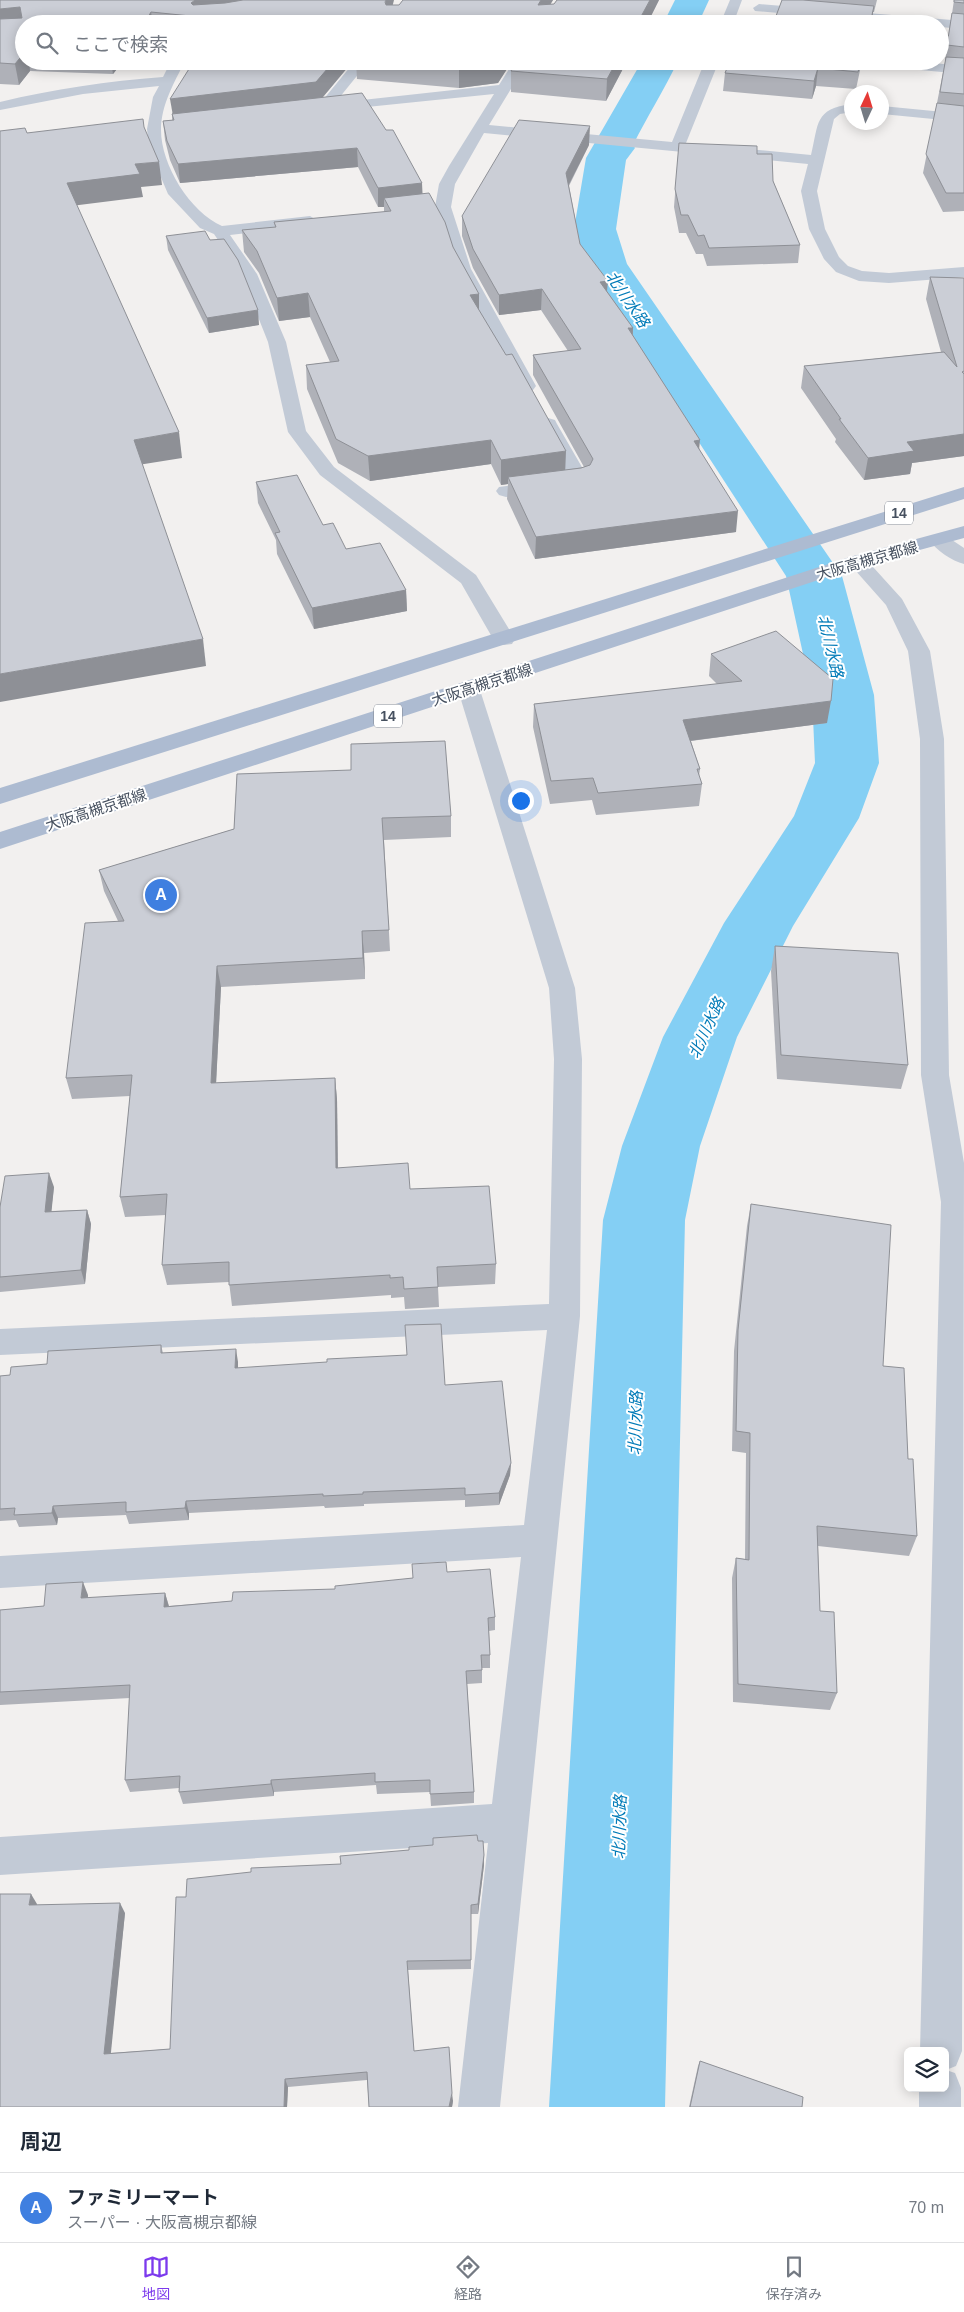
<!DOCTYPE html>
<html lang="ja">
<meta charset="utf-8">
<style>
:root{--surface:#fff;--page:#f2f2f3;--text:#1f2937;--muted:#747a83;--line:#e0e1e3;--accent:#7c3aed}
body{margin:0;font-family:Arial,"Noto Sans JP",sans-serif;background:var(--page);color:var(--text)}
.controls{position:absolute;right:15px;bottom:15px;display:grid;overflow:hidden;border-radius:8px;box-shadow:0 2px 12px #0003}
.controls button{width:45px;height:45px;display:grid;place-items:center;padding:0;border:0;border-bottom:1px solid var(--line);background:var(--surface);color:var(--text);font:25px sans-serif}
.compass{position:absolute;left:844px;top:85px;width:45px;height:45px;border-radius:50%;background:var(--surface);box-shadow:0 2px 12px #0003;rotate:4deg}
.you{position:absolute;left:520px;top:800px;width:18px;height:18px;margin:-12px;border:4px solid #fff;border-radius:50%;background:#1a73e8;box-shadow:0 0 0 8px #1a73e833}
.badge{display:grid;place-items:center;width:32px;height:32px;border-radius:50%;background:var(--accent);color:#fff;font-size:16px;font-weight:700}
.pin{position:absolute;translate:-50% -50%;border:2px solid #fff;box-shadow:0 1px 5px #0006}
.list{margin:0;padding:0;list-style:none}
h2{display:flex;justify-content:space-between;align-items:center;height:65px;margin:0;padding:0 20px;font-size:21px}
h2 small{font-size:16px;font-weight:400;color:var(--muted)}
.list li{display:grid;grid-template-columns:32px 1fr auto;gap:15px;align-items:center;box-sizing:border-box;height:70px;padding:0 20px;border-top:1px solid var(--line)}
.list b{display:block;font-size:19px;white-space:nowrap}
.list p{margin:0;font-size:16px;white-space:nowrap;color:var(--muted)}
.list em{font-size:16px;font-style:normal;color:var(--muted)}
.icon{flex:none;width:28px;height:28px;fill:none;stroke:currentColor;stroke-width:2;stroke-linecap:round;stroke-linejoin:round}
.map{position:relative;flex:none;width:964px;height:2107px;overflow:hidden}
.search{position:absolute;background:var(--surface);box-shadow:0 2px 12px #0003;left:15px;right:15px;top:15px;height:55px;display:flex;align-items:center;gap:12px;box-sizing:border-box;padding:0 18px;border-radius:28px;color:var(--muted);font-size:19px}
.sheet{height:135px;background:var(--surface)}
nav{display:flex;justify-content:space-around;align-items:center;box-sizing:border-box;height:70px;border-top:1px solid var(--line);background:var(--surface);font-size:14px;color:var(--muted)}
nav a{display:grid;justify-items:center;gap:2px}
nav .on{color:var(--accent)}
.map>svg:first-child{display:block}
</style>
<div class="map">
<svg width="964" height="2107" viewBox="0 0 964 2107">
<rect width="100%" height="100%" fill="#f2f0ef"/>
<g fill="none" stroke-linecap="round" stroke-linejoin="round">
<!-- river -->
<g fill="#84cff4" fill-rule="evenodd">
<polygon points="675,0 709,0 698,24 663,24"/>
<path d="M642,61H678C664,90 647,117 633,145L635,148L626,160L616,229L627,264L842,576L874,695L879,763L859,818L793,926L737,1037L700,1146L685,1220L665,2107H549L603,1220L622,1146L663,1037L724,923L794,816L815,763L812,695L786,576L583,264L574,229L586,158Z"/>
</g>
<!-- minor -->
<g fill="#c2cad6" fill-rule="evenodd">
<polygon points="730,0 742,0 733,24 720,24"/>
<polygon points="759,4 964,21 964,29 940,27 940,24 903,24 755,11 753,8"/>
<path d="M171,61H185C174,83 161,105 161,130C161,165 190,212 222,226L310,216L318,221L310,226L230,235L257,274L286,342L306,431L334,467L476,575L515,639L512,644L504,645L496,644L461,583L320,475L288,432L268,342L241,274L214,234L200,228L168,194L149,149L147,129L153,97L159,86L83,94L0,110V102C54,89 108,81 163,77Z"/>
<path d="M355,61H369L335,103L499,85L514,61H528L489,125L672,142L705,61H719L686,143L811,155C819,123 814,109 852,104V112L840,114L834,119L817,191L825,229L839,257L848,266L862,271L889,273L964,267V277L889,283L859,281L836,272L824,259L809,229L801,191L808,164L484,133L455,184L451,207L471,269L536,386L533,390H521L455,269L435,207L439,184L449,166L494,94L318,112L316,109L318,106Z"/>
<polygon points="858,61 912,61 964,66 964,74 865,65"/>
<polygon points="882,106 964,114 964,122 882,114"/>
<polygon points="548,418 555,420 557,424 590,481 587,485 580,487 506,497 499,495 496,491 499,487 568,477 539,424 541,420"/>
<path d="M939,534L946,536L964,548V564C952,561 936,550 929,540L932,536Z"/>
<polygon points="857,555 864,557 902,599 930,651 944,739 949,1075 964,1163 962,2051 956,2066 946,2070 955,2073 961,2088 961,2107 919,2107 919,2088 945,2088 945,2051 920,2051 941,1202 921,1075 920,739 908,651 886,605 847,561 850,557"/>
<polygon points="469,683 477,685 480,690 575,988 582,1059 580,1316 500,2107 458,2107 488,1843 0,1875 0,1837 492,1804 521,1557 0,1588 0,1556 524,1525 547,1330 0,1355 0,1329 549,1304 554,1059 549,988 458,690 461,685"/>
</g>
<!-- major -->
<g fill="#adbbd1" fill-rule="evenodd">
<polygon points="964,487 964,499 0,804 0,788"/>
<polygon points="964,526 964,538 864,565 0,849 0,832 850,557"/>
</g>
</g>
<!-- wall -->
<g fill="#afb1b8">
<polygon points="0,0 393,5 399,5 403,0 553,0 550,4 554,4 557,0 659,0 647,24 24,24 24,61 136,61 131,69 117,69 113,74 30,71 19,85 0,84"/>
<polygon points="782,0 877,0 874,12 873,12 871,24 773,24"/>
<polygon points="954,0 964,0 964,211 943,212 923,173 937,103 945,62"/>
<polygon points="194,61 353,61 323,97 386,130 422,183 422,193 453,247 479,311 565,470 584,467 533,375 533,355 568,351 541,310 499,315 473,268 462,236 462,216 589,145 569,186 580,244 607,291 633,328 633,336 699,448 736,532 535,559 507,499 508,484 501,485 491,464 370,481 338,463 307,389 306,365 330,362 310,317 279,321 259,273 244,252 242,230 275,227 274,222 384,212 384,207 378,207 358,167 180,183 170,160 165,140 163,121 172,120 172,114"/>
<polygon points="356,61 512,61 498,83 459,88 357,79"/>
<polygon points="627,61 606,101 511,92 511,71"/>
<polygon points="730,61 862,61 856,89 816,86 812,99 723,91 725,73"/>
<polygon points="679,143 757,154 773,181 800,245 798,263 707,266 703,254 696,254 686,233 679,233 674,207"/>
<polygon points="166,236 259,325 209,333 168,250"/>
<polygon points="930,277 964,278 964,456 912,463 910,474 864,480 835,442 836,439 801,388 804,366 941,352 926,299"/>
<polygon points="256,482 323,525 346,549 406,590 407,611 314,629 277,554 276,540 258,503"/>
<polygon points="711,654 827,723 691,741 700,769 699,776 702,784 699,806 596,815 592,800 550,804 533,727 534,704 717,684 709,676"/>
<polygon points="237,774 451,816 451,837 384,840 390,951 364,953 365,979 221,987 216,1083 335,1078 337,1099 338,1168 410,1189 496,1264 495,1284 438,1287 439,1307 405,1309 404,1297 391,1298 391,1295 232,1306 229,1282 167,1285 162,1265 166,1215 125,1217 120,1197 130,1096 72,1099 66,1078 118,921 104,891 99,870 234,829"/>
<polygon points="775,946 908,1065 901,1089 777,1079 771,971"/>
<polygon points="54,1187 51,1211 87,1210 91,1224 85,1284 0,1292 0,1207"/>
<polygon points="751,1204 883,1366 908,1459 917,1536 909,1556 818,1546 820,1611 837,1693 830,1710 733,1702 732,1578 736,1558 745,1559 746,1453 732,1451 734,1351 747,1226"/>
<polygon points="161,1345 163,1353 238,1362 238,1368 445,1385 511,1463 510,1475 499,1505 465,1507 465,1500 364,1504 364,1506 325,1508 324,1506 189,1513 189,1520 129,1524 126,1515 58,1518 57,1525 19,1527 16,1520 0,1521 0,1376 10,1375 47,1364"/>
<polygon points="447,1572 495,1617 495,1630 489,1631 490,1655 490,1668 482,1668 482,1683 467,1684 474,1792 474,1803 431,1806 430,1792 377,1794 376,1785 274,1792 274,1796 183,1804 179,1792 179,1788 130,1792 125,1780 130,1698 0,1705 0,1610 44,1606 88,1595 88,1598 165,1593 169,1606 232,1601 335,1589 413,1578"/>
<polygon points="478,1841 484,1855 484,1865 478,1914 471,1914 471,1969 408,1970 414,2051 453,2101 452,2107 369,2107 367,2080 288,2087 287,2107 0,2107 37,1904 37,1905 125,1913 110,2053 170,2049 186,1897 409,1850"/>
<polygon points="700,2061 802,2107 689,2107 698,2066"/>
</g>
<!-- shaded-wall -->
<g fill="#8e9096">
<polygon points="195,0 293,0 205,17 191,3"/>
<polygon points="386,0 394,0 390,16 385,2"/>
<polygon points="541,0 553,0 539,24 538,5"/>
<polygon points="650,0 659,0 647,24 637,24"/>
<polygon points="874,6 871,24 870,24"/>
<polygon points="20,7 24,28 0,30 0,9"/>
<polygon points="151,12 153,24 144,24"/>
<polygon points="24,53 24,61 29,61 30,71 19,85 15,64"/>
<polygon points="111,61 116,61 117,69 113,74"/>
<polygon points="130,61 136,61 131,69"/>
<polygon points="334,61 353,61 317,104 173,116 170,99"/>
<polygon points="498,61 512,61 498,83 459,88 459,66"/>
<polygon points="617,61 627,61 606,101 607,79"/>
<polygon points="818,68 816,86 812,99 814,81"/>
<polygon points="590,126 589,145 565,192 566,173"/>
<polygon points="357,148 358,167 180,183 178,164"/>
<polygon points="159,162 162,185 141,187 143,197 71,206 67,183 135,164"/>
<polygon points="422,183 423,203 384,198 384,207 378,207 378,188"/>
<polygon points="608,281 606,301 600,282"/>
<polygon points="542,289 541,310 499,315 499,295"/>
<polygon points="308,293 310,317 279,321 277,298"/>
<polygon points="479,294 479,317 470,295"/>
<polygon points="258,310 259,325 209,333 207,318"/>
<polygon points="628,328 633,328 632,348"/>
<polygon points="179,432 182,458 138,465 134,440"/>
<polygon points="964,434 964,456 912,463 910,474 864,480 868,458 907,442"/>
<polygon points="491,440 491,464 370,481 368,456"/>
<polygon points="700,440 698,461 694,441"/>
<polygon points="566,451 565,476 508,477 508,484 501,485 501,460"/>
<polygon points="738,511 736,532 535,559 536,537"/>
<polygon points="406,590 407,611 314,629 312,608"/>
<polygon points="203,639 206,666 0,702 0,674"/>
<polygon points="831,701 827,723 681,742 683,720"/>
<polygon points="362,931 364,953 365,979 363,958"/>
<polygon points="217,966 221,987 215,1104 211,1083"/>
<polygon points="335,1078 337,1099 338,1189 336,1168"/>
<polygon points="49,1173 54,1187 50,1226 45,1212"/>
<polygon points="87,1210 91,1224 85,1284 81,1270"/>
<polygon points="236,1349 238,1362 238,1381 235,1368"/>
<polygon points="511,1463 510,1475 499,1505 499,1493"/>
<polygon points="186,1501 189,1513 189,1520 185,1508"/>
<polygon points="53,1506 58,1518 57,1525 52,1513"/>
<polygon points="83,1582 88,1595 87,1611 81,1598"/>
<polygon points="165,1593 169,1607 164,1607"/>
<polygon points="271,1780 274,1792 274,1796 271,1784"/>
<polygon points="484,1855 484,1865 478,1914 478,1904"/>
<polygon points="31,1894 37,1904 35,1915 29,1905"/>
<polygon points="120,1903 125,1913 110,2062 104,2054"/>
<polygon points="285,2079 288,2087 287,2107 284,2107"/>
<polygon points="452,2093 453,2101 452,2107 449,2107"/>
</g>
<!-- building -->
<g fill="#cbced6" stroke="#8e9096">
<polygon points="0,0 195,0 191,3 193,5 225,3 243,0 386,0 385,2 386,5 399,5 403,0 541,0 538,5 554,4 557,0 650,0 637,24 217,24 220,19 151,12 144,24 24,24 24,53 15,64 0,63 0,19 22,18 20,7 0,9"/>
<polygon points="782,0 803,0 874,6 870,24 773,24"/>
<polygon points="954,0 964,0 964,3 954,2"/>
<polygon points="952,13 964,14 964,47 947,45"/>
<polygon points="946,57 964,58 964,94 940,92"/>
<polygon points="194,61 334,61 316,82 170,99"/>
<polygon points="403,61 498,61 459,66"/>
<polygon points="517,61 617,61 607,79 511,71"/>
<polygon points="730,61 861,61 858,72 818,68 814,81 725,73"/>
<polygon points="362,93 386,130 393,130 422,183 378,188 357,148 178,164 167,141 163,121 174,120 172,114"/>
<polygon points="937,103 964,106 964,193 946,193 926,154"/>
<polygon points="143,119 144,127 159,162 135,164 140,174 67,183 179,432 134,440 203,639 0,674 0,131 25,128 27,133"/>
<polygon points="519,120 590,126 566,173 580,244 608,281 600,282 633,328 628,328 700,440 694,441 738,511 536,537 508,477 581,468 590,465 593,459 533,355 581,349 542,289 499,295 473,249 462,216"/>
<polygon points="679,143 757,146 757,154 772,154 773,181 800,245 709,248 704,235 698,236 688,215 681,215 675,189"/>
<polygon points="429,193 445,222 453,247 479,294 470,295 506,355 512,354 566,451 501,460 491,440 368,456 336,439 306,365 339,361 308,293 277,298 257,251 242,230 276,227 274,222 391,211 384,198"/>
<polygon points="205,231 210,240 224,239 238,260 258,310 207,318 166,236"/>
<polygon points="930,277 964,278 964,371 962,372 964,374 964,434 907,442 914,451 868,458 839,419 841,419 804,366 944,352 957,367"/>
<polygon points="297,475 323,525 333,523 346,549 380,543 406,590 312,608 275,533 280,532 256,482"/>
<polygon points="776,631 833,679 831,701 683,720 700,769 697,769 702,784 598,793 593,778 551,781 534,704 742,681 711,654"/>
<polygon points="445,741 451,816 382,818 389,930 362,931 363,958 217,966 211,1083 335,1078 336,1168 408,1163 410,1189 489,1186 496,1264 437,1267 438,1287 404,1289 403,1277 390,1278 390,1275 229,1285 229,1262 162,1265 167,1194 120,1197 132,1075 66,1078 85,923 124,921 99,870 234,829 237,774 351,770 351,744"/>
<polygon points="775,946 898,953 908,1065 781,1055"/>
<polygon points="49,1173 45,1212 87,1210 81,1270 0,1277 0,1207 5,1176"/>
<polygon points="751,1204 891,1225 883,1366 904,1368 908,1459 913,1459 917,1536 817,1526 820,1611 834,1612 837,1693 738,1684 736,1558 749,1560 750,1433 736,1431 738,1330"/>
<polygon points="441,1324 445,1385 502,1381 511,1463 499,1493 465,1495 465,1488 363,1492 363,1494 323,1496 323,1494 186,1501 185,1508 126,1512 126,1502 53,1506 52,1513 14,1515 15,1508 0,1509 0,1376 10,1375 11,1367 47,1364 48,1351 161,1345 161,1353 236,1349 235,1368 327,1362 327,1359 407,1355 405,1325"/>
<polygon points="446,1562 447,1572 490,1569 495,1617 488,1618 490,1655 481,1655 482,1670 466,1671 474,1792 430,1794 430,1780 375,1782 375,1773 271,1780 271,1784 179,1792 180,1776 125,1780 130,1685 0,1692 0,1610 44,1606 46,1584 83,1582 81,1598 165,1593 164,1607 232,1601 233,1592 335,1589 335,1586 413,1578 412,1564"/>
<polygon points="477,1835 478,1841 483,1841 484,1855 478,1904 471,1905 471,1960 407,1961 414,2051 449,2047 452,2093 449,2107 369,2107 367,2072 285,2079 284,2107 0,2107 0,1894 31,1894 29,1905 120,1903 104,2054 170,2049 176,1897 186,1897 187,1879 251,1872 251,1868 341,1864 340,1856 409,1850 409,1847 433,1845 433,1838"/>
<polygon points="700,2061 803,2097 802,2107 690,2107"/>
</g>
<g text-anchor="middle" stroke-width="4" stroke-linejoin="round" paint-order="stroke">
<!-- shield labels -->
<g fill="#fff" stroke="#7e848f" stroke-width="1">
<rect x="885" y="501.5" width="28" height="23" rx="4"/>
<rect x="374" y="704.5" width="28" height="23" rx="4"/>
</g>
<g font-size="14" font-weight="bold" fill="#46505f">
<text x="899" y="518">14</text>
<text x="388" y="721">14</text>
</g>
<!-- street labels -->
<g font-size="15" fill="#46505f" stroke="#fff">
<text transform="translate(867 561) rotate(-16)" y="5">大阪高槻京都線</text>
<text transform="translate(482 685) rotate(-18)" y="5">大阪高槻京都線</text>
<text transform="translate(96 810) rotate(-18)" y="5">大阪高槻京都線</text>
</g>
<!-- water labels -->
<g font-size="16" font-style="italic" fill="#007bb8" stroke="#fff">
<text transform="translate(628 299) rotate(56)" y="6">北川水路</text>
<text transform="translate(831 646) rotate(77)" y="6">北川水路</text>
<text transform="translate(706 1028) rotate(-65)" y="6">北川水路</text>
<text transform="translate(635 1423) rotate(-88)" y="6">北川水路</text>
<text transform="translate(619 1827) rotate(-88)" y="6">北川水路</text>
</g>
</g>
</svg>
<div class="controls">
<button><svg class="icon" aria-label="layers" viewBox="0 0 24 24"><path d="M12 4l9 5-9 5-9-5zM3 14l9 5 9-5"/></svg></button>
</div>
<svg class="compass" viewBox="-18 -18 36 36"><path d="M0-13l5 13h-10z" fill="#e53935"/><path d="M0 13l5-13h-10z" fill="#747a83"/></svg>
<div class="you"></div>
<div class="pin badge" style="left:161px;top:895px;background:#3f7fe0">A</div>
<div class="search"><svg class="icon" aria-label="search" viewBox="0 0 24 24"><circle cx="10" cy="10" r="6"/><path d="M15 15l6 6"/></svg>ここで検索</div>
</div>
<section class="sheet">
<h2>周辺<small></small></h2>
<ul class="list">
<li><span class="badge" style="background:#3f7fe0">A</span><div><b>ファミリーマート</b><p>スーパー · 大阪高槻京都線</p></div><em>70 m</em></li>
</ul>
</section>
<nav>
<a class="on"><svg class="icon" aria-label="map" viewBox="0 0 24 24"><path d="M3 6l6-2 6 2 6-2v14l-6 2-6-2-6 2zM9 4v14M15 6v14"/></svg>地図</a>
<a><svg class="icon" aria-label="directions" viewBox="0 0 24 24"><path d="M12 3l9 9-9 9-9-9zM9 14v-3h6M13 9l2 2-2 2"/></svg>経路</a>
<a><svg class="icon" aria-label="saved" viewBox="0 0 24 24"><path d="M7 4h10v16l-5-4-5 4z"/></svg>保存済み</a>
</nav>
